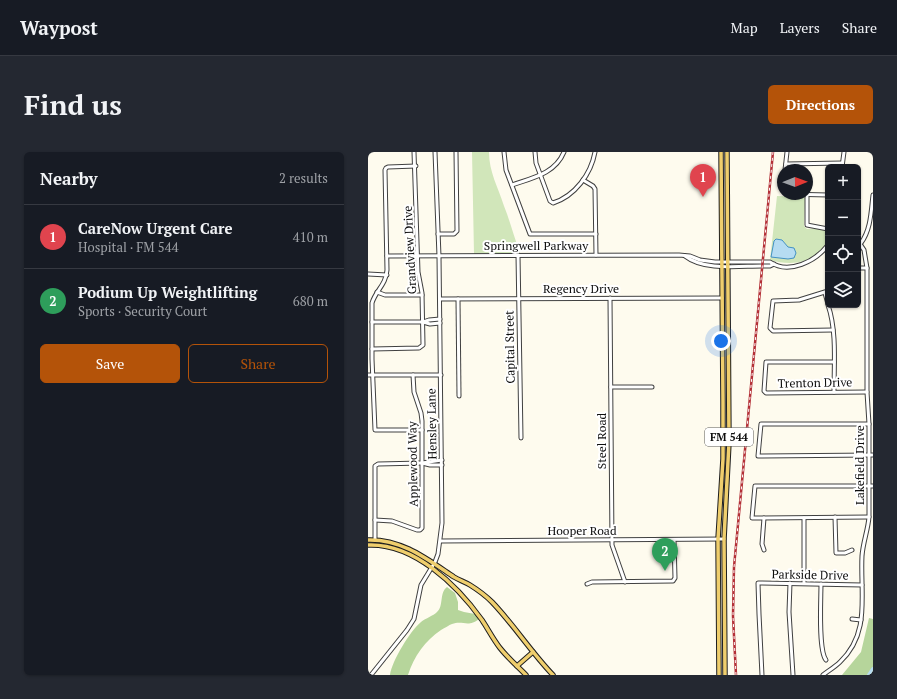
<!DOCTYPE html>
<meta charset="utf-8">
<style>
:root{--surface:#171b24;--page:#242831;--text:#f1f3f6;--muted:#9ea1a6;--line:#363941;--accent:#b45309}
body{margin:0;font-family:"PT Serif",serif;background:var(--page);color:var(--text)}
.controls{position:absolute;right:12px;top:12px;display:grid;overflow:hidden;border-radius:6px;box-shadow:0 1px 3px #0004}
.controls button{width:36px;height:36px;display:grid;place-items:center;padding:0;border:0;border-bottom:1px solid var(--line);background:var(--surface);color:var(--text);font:20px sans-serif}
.compass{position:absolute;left:409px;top:12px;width:36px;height:36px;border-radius:50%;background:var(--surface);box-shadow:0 1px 3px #0004;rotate:89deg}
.you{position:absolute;left:353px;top:189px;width:14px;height:14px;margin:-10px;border:3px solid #fff;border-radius:50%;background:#1a73e8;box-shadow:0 0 0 6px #1a73e833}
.badge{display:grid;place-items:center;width:26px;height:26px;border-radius:50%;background:var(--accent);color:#fff;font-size:13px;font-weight:700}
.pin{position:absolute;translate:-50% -33px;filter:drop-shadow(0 1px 2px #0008)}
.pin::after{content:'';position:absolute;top:21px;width:14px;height:12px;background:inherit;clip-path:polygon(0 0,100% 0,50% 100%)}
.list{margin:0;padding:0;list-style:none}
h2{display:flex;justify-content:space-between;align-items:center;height:52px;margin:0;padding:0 16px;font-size:17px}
h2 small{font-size:13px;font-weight:400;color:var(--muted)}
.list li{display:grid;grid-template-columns:26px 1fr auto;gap:12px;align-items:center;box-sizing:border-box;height:64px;padding:0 16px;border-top:1px solid var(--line)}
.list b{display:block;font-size:15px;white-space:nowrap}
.list p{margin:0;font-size:13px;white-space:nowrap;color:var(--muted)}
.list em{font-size:13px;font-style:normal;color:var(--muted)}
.actions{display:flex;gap:8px;padding:12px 16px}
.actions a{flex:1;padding:9px 0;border:1px solid var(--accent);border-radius:6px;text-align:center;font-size:14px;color:var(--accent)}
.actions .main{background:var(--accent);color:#fff}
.icon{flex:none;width:22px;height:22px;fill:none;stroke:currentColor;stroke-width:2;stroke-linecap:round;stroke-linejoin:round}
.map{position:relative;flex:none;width:505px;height:523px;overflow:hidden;border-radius:6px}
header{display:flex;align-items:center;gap:24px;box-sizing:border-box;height:56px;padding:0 20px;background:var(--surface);border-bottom:1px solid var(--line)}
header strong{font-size:19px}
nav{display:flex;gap:22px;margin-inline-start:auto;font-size:14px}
.intro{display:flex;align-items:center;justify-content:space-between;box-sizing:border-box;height:96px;padding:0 24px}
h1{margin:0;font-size:28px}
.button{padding:10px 18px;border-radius:6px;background:var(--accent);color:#fff;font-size:14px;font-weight:700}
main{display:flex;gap:24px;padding:0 24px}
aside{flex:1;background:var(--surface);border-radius:6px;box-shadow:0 1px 3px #0004}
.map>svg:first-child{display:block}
</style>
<header>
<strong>Waypost</strong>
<nav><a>Map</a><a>Layers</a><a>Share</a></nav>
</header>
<div class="intro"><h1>Find us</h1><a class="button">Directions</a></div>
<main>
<aside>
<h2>Nearby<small>2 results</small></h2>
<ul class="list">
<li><span class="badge" style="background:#e0444e">1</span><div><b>CareNow Urgent Care</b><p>Hospital · FM 544</p></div><em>410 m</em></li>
<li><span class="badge" style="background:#2e9e5b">2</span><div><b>Podium Up Weightlifting</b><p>Sports · Security Court</p></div><em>680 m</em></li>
</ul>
<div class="actions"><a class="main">Save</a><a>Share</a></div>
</aside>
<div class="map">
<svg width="505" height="523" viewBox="0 0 505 523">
<rect width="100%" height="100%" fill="#fefbee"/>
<!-- green -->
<g fill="#d1e6ba">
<path d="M104,0H121C121,20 130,35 136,54C142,69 146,85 152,101L106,102Z"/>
<path d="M409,44L437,45L436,74L439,77L451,76L460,78C460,81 461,85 460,88C459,92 455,96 453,98C439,113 420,113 402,108Z"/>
</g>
<!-- forest -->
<g fill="#b6d59b">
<path d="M79,435L87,441L90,450V458L96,460L107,462L111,467C100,476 95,468 84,472C81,473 77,476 73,478C57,489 46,504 40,523H22C24,509 42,479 53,470C58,466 65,464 69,460C76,454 71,441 79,435Z"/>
<polygon points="501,466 505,467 505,523 474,523 493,500"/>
</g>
<!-- water -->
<polygon fill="#b6dcf2" stroke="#4391c4" points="408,87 414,88 420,95 426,96 428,101 426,106 420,107 403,105 406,89"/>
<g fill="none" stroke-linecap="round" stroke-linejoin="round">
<!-- river -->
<polyline stroke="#b6dcf2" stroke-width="4" points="501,523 505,517"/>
<!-- minor casing -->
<g stroke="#404040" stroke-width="5">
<g id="minor">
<polyline points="136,0 138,18 162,82 228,82"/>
<path d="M167,0L168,11L182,49L185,51C207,44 223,22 227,0"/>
<polyline points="418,12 474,11"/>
<path d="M48,14L20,15L18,16L17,18L19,118C18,133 8,138 4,151V207L7,278H54"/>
<polyline points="474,15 476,0"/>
<polyline points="417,18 419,0"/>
<polyline points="215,28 225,34 227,37 228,103"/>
<path d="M144,33C164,26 187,22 196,0"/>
<polyline points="418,42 460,43"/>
<polyline points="439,43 439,73 460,77"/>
<polyline points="70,82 86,82 89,79 88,0"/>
<path d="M493,91C503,77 503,60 505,43"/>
<polyline points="150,103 153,286"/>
<path d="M19,104L311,103L322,104L332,108L347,110H402C421,123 448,109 460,93"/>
<path d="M317,104C336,119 371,114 394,114H402L406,112"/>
<polyline points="490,116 499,116"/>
<polyline points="0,122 19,123"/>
<polyline points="460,139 431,148 405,149 402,176 405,179 465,178"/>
<polyline points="9,140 17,143 54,143"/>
<polyline points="457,141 460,152"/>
<polyline points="242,146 244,393 257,430"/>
<polyline points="72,147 354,146"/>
<polyline points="90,147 91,244"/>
<path d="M460,153C469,179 466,212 466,240"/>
<polyline points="72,167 61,168 55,170 62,172 72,171"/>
<polyline points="4,170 55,170"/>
<polyline points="4,197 51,196 55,193 54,141 50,120 46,0"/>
<polyline points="466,210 398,210 396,239 398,241 499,240"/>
<polyline points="0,223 73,223"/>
<polyline points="243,235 284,235"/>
<polyline points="501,272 393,272 390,304 505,303"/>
<polyline points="74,308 54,311 62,313 74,313"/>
<polyline points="467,365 468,401 477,401 484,398"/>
<polyline points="501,365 384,366 387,334 505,334"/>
<polyline points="396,366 394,392 396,398"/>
<polyline points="436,366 436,431"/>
<polyline points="7,368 24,369 49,378 52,378 54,376 54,269 53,261 46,240 45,223"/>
<polyline points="7,388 7,314 10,312 54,311"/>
<polyline points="73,389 356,387"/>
<polyline points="422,431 421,460 425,523"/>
<polyline points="219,432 224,430 305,429 307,426 306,388"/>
<path d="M453,432C453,447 450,498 458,508"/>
<polyline points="484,467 493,468"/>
<polyline points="3,523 39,478 46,467 53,433 67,410 70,402 74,371 71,104 67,0"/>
<polyline points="394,523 391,462 390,431 494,433"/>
<path d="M455,523C460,519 467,515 472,510C503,481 492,442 494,404C495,390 500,378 501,365V272L499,240V116L496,98L490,89"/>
</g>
</g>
<!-- major casing -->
<g stroke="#1e1e1e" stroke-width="5.5">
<g id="major">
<path d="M0,388C34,387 59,407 86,425C91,428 97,430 102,433C110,438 118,444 124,450C146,473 163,500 185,523"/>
<path d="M0,393C46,391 89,433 114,468C120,477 125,487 132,496C140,506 149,514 158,523"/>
<polyline points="149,514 165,500"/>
<polyline points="351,523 350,387 355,307 355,250 353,0"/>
<polyline points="357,523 356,387 361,290 359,0"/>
</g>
</g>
<!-- minor -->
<use href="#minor" stroke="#fff" stroke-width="3"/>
<!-- major -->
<use href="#major" stroke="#efce6d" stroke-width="3.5"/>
<!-- rail casing -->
<g stroke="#b32f36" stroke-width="2.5">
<polyline id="rail" points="368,523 365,464 366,415 405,0"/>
</g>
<!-- rail -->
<use href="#rail" stroke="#fff" stroke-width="1" stroke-dasharray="3" stroke-linecap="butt"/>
</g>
<g text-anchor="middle" stroke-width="4" stroke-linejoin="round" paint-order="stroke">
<!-- shield labels -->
<rect fill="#fff" stroke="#565656" stroke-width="1" x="337" y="276" width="48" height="18" rx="3"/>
<g font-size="11" font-weight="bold" fill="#0d0d0d">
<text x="361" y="289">FM 544</text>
</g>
<!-- street labels -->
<g font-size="12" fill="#0d0d0d" stroke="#fff">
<text x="168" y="98">Springwell Parkway</text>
<text transform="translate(42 98) rotate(-93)" y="4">Grandview Drive</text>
<text x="213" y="141">Regency Drive</text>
<text transform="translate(142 195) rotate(-91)" y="4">Capital Street</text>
<text transform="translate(447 231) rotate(-1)" y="4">Trenton Drive</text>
<text transform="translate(64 272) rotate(-91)" y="4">Hensley Lane</text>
<text transform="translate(234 289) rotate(-90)" y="4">Steel Road</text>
<text transform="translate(45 312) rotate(-91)" y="4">Applewood Way</text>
<text transform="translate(492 313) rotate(-90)" y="4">Lakefield Drive</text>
<text x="214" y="383">Hooper Road</text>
<text transform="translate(442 423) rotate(1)" y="4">Parkside Drive</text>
</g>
</g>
</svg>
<div class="controls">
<button>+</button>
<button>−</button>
<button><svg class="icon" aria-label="locate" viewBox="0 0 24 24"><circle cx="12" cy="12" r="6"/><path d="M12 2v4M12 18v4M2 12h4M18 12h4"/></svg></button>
<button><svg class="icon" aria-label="layers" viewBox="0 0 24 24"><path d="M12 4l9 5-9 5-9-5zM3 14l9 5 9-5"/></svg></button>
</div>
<svg class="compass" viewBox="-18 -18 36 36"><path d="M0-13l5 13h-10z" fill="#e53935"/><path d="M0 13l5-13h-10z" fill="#9ea1a6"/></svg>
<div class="you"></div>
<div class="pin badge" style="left:335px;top:45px;background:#e0444e">1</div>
<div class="pin badge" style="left:297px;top:419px;background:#2e9e5b">2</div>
</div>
</main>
